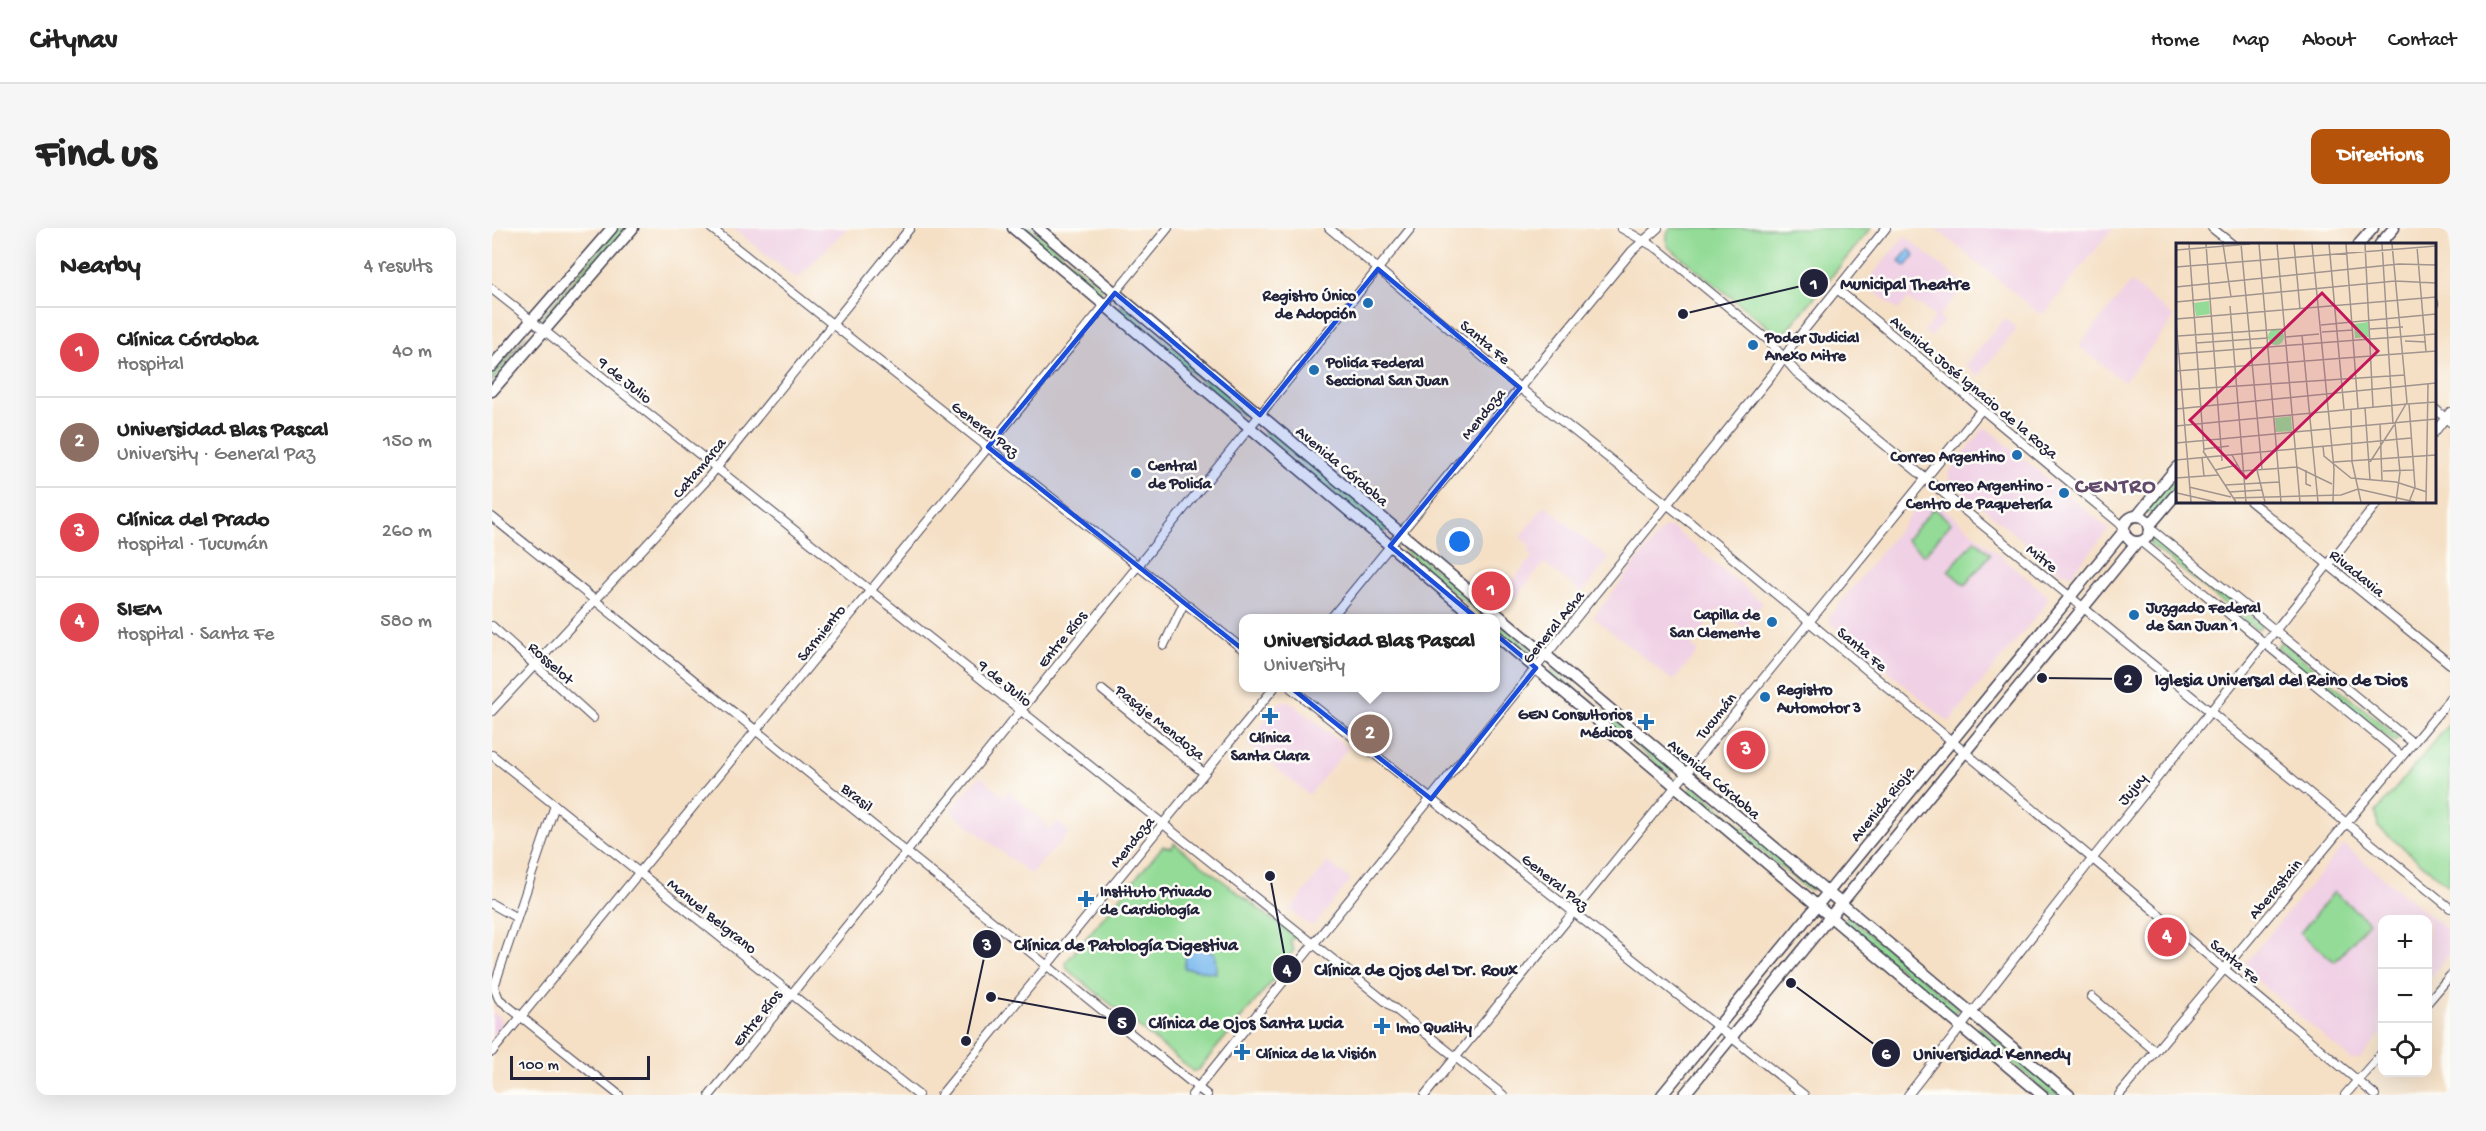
<!DOCTYPE html>
<meta charset="utf-8">
<style>
:root{--surface:#fff;--page:#f6f6f6;--text:#222;--muted:#767676;--line:#e0e0e0;--accent:#b45309}
body{margin:0;font-family:"Gochi Hand",sans-serif;background:var(--page);color:var(--text)}
.controls{position:absolute;right:18px;bottom:18px;display:grid;overflow:hidden;border-radius:12px;box-shadow:0 6px 24px #0002}
.controls button{width:54px;height:54px;display:grid;place-items:center;padding:0;border:0;border-bottom:2px solid var(--line);background:var(--surface);color:var(--text);font:30px sans-serif}
.scale{position:absolute;left:18px;bottom:15px;width:140px;box-sizing:border-box;padding-left:6px;border:3px solid #22223b;border-top:0;font-size:16px;line-height:21px;white-space:nowrap;color:#22223b;-webkit-text-stroke:4px #fdfcf7;paint-order:stroke}
.you{position:absolute;left:968px;top:314px;width:21px;height:21px;margin:-15px;border:4px solid #fff;border-radius:50%;background:#1a73e8;box-shadow:0 0 0 9px #1a73e833}
.badge{display:grid;place-items:center;width:39px;height:39px;border-radius:50%;background:var(--accent);color:#fff;font-size:20px;font-weight:700}
.pin{position:absolute;translate:-50% -50%;border:3px solid #fff;box-shadow:0 2px 6px #0006}
.popup{position:absolute;left:747px;top:386px;width:261px;height:78px;box-sizing:border-box;display:grid;place-content:center;border-radius:12px;background:var(--surface);filter:drop-shadow(0 2px 4px #0005);font-size:20px;white-space:nowrap;color:var(--muted)}
.popup b{font-size:22px;color:var(--text)}
.popup::after{content:'';position:absolute;left:50%;top:100%;margin-left:-12px;border:12px solid transparent;border-top-color:var(--surface)}
.list{margin:0;padding:0;list-style:none}
h2{display:flex;justify-content:space-between;align-items:center;height:78px;margin:0;padding:0 24px;font-size:26px}
h2 small{font-size:20px;font-weight:400;color:var(--muted)}
.list li{display:grid;grid-template-columns:39px 1fr auto;gap:18px;align-items:center;box-sizing:border-box;height:90px;padding:0 24px;border-top:2px solid var(--line)}
.list b{display:block;font-size:22px;white-space:nowrap}
.list p{margin:0;font-size:20px;white-space:nowrap;color:var(--muted)}
.list em{font-size:20px;font-style:normal;color:var(--muted)}
.icon{flex:none;width:33px;height:33px;fill:none;stroke:currentColor;stroke-width:2;stroke-linecap:round;stroke-linejoin:round}
.map{position:relative;flex:none;width:1958px;height:867px;overflow:hidden;border-radius:12px}
header{display:flex;align-items:center;gap:36px;box-sizing:border-box;height:84px;padding:0 30px;background:var(--surface);border-bottom:2px solid var(--line)}
header strong{font-size:28px}
nav{display:flex;gap:33px;margin-inline-start:auto;font-size:21px}
.intro{display:flex;align-items:center;justify-content:space-between;box-sizing:border-box;height:144px;padding:0 36px}
h1{margin:0;font-size:42px}
.button{padding:15px 27px;border-radius:12px;background:var(--accent);color:#fff;font-size:21px;font-weight:700}
main{display:flex;gap:36px;padding:0 36px}
aside{flex:1;background:var(--surface);border-radius:12px;box-shadow:0 6px 24px #0002}
.map>svg:first-child{display:block}
</style>
<header>
<strong>Citynav</strong>
<nav><a>Home</a><a>Map</a><a>About</a><a>Contact</a></nav>
</header>
<div class="intro"><h1>Find us</h1><a class="button">Directions</a></div>
<main>
<aside>
<h2>Nearby<small>4 results</small></h2>
<ul class="list">
<li><span class="badge" style="background:#e0444e">1</span><div><b>Clínica Córdoba</b><p>Hospital</p></div><em>40 m</em></li>
<li><span class="badge" style="background:#8d6e63">2</span><div><b>Universidad Blas Pascal</b><p>University · General Paz</p></div><em>150 m</em></li>
<li><span class="badge" style="background:#e0444e">3</span><div><b>Clínica del Prado</b><p>Hospital · Tucumán</p></div><em>260 m</em></li>
<li><span class="badge" style="background:#e0444e">4</span><div><b>SIEM</b><p>Hospital · Santa Fe</p></div><em>580 m</em></li>
</ul>
</aside>
<div class="map">
<svg width="1958" height="867" viewBox="0 0 1958 867">
<rect width="100%" height="100%" fill="#fdfcf7"/>
<filter id="ink" filterUnits="userSpaceOnUse"><feTurbulence type="fractalNoise" baseFrequency=".0167" numOctaves="2"/><feDisplacementMap in="SourceGraphic" scale="12" xChannelSelector="R" yChannelSelector="G"/><feConvolveMatrix kernelMatrix="1 2 1 2 8 2 1 2 1" color-interpolation-filters="sRGB"/></filter>
<filter id="wash" filterUnits="userSpaceOnUse"><feTurbulence type="fractalNoise" baseFrequency=".008" numOctaves="4" result="noise"/><feDisplacementMap in="SourceGraphic" scale="24" xChannelSelector="R" yChannelSelector="G"/><feGaussianBlur stdDeviation="1.35" result="paint"/><feColorMatrix in="noise" values="0 0 0 0 0 0 0 0 0 0 0 0 0 0 0 0 0 1.4 0 .05"/><feComposite in="paint" operator="in"/></filter>
<g filter="url(#wash)">
<rect width="100%" height="100%" fill="#f5e0c6"/>
<!-- built -->
<g fill="#f0d0e5">
<polygon points="241,0 355,0 305,51"/>
<polygon points="1443,0 1621,0 1554,84 1546,85"/>
<polygon points="1413,8 1473,57 1447,89 1451,94 1439,109 1432,103 1443,89 1431,79 1427,76 1425,78 1416,71 1406,82 1373,56"/>
<polygon points="1639,54 1682,90 1632,154 1587,118"/>
<polygon points="1513,90 1525,101 1486,148 1473,137"/>
<polygon points="1493,199 1617,301 1579,347 1568,343 1458,253 1456,245"/>
<polygon points="1441,271 1555,367 1555,375 1457,494 1338,395 1337,389 1431,272"/>
<polygon points="1053,277 1117,331 1090,365 1052,335 1016,379 1006,371 1041,328 1035,323 1039,318 1028,309"/>
<polygon points="1172,300 1181,300 1271,375 1251,400 1226,381 1199,417 1206,423 1181,453 1101,389"/>
<polygon points="797,473 856,520 817,567 755,516 788,474"/>
<polygon points="488,548 512,568 517,563 559,601 566,593 578,605 538,646 458,583"/>
<polygon points="1852,617 1958,704 1958,725 1936,752 1936,692 1890,692 1890,805 1868,831 1860,832 1754,743 1754,734"/>
<polygon points="836,634 859,652 823,696 817,697 798,682"/>
<polygon points="0,784 9,790 10,797 0,810"/>
</g>
<!-- green -->
<g fill="#93db96" stroke="#5a7e68" stroke-width="1.5">
<polygon points="126,0 134,0 53,92 51,92 50,89"/>
<polygon points="528,0 539,0 610,60 609,64 605,65"/>
<polygon points="1178,0 1379,0 1293,105 1286,107 1175,18 1175,6"/>
<polygon points="630,77 755,182 754,186 750,187 626,82"/>
<polygon points="36,106 0,154 0,146"/>
<polygon points="774,200 894,299 893,303 890,305 772,205"/>
<polygon points="1685,246 1685,257 1660,288 1654,284"/>
<polygon points="1442,280 1459,295 1432,327 1414,312"/>
<polygon points="1662,309 1769,397 1768,401 1764,402 1657,315"/>
<polygon points="1483,312 1499,326 1473,357 1456,343"/>
<polygon points="911,317 914,317 1002,390 992,390 910,321"/>
<polygon points="1004,392 1043,424 1041,429 1038,429 1004,401"/>
<polygon points="1789,413 1906,509 1905,513 1902,514 1785,419"/>
<polygon points="1060,441 1177,537 1179,543 1176,545 1058,446"/>
<polygon points="1958,495 1958,659 1886,599 1884,584"/>
<polygon points="1202,558 1321,659 1320,662 1316,662 1197,563 1199,559"/>
<polygon points="682,615 803,709 798,713 802,722 790,737 792,739 706,842 701,843 575,741 574,734 671,618 680,620"/>
<polygon points="1842,664 1877,694 1843,734 1808,705"/>
<polygon points="1356,688 1465,779 1465,784 1460,785 1352,694"/>
<polygon points="1489,799 1570,867 1558,867 1484,804 1485,800"/>
</g>
<!-- water -->
<g fill="#7bbaef" stroke="#4e6e95" stroke-width="1.5">
<polygon points="1417,21 1423,27 1414,39 1407,33"/>
<polygon points="708,719 723,726 724,745 692,740 694,726"/>
</g>
</g>
<g filter="url(#ink)">
<g fill="none" stroke-linecap="round" stroke-linejoin="round">
<!-- street casing -->
<g stroke="#423e50" stroke-width="10">
<g id="street">
<polyline points="219,0 752,422"/>
<polyline points="837,0 1028,160 1200,296 1883,867"/>
<polyline points="1129,0 1166,21 1276,112 1305,145 1958,680"/>
<polyline points="1720,0 1740,16"/>
<polyline points="0,61 1011,867"/>
<polyline points="1345,61 1632,299"/>
<polyline points="1942,76 1942,75"/>
<polyline points="1942,180 1958,194"/>
<polyline points="1942,205 1958,184"/>
<polyline points="1758,273 1958,436"/>
<polyline points="0,289 715,867"/>
<polyline points="1658,300 1921,515"/>
<polyline points="1648,313 1910,528"/>
<polyline points="839,390 1140,23 1166,0"/>
<polyline points="0,398 101,490"/>
<polyline points="672,417 692,375"/>
<polyline points="799,460 1312,867"/>
<polyline points="610,462 712,545"/>
<polyline points="0,483 213,254 418,0"/>
<polyline points="0,527 426,867"/>
<polyline points="63,577 2,759 7,771 127,867"/>
<polyline points="0,676 25,690"/>
<polyline points="1600,769 1663,823"/>
<polyline points="1936,774 1958,748"/>
<polyline points="0,824 676,0"/>
<polyline points="218,867 919,0"/>
<polyline points="449,867 782,460"/>
<polyline points="700,867 1282,144 1301,116 1394,0"/>
<polyline points="933,867 1490,181"/>
<polyline points="1416,867 1601,630 1887,273"/>
<polyline points="1627,867 1958,471"/>
<polyline points="1853,867 1890,825"/>
</g>
</g>
<!-- secondary casing -->
<g stroke="#423e50" stroke-width="13">
<g id="secondary">
<polyline points="521,0 984,390"/>
<polyline points="546,0 1577,867"/>
<polyline points="1867,16 1881,0"/>
<polyline points="1888,16 1902,0"/>
<polyline points="0,138 120,0"/>
<polyline points="0,163 141,0"/>
<polyline points="1645,288 1685,239"/>
<circle cx="1645" cy="301" r="13"/>
<polyline points="1657,298 1685,265"/>
<polyline points="1004,407 1550,867"/>
<polyline points="1170,867 1632,303"/>
<polyline points="1192,867 1645,314"/>
</g>
</g>
<!-- street -->
<use href="#street" stroke="#fff" stroke-width="8"/>
<!-- secondary -->
<use href="#secondary" stroke="#fff" stroke-width="10"/>
</g>
</g>
<!-- marked area -->
<path fill="#1d4ed8" fill-opacity="0.2" stroke="#1d4ed8" stroke-width="4.5" stroke-linejoin="round" d="M886,41L1028,160L898,318L1044,440L939,571L496,219L623,65L768,187Z"/>
<!-- markers -->
<g fill="#1f6fb2" stroke="#fdfcf7" stroke-width="2">
<circle cx="876" cy="75" r="6"/>
<circle cx="1261" cy="117" r="6"/>
<circle cx="822" cy="142" r="6"/>
<circle cx="1525" cy="227" r="6"/>
<circle cx="644" cy="245" r="6"/>
<circle cx="1572" cy="265" r="6"/>
<circle cx="1642" cy="387" r="6"/>
<circle cx="1280" cy="394" r="6"/>
<circle cx="1273" cy="469" r="6"/>
<path d="M775 479h6v6h6v6h-6v6h-6v-6h-6v-6h6z"/>
<path d="M1151 485h6v6h6v6h-6v6h-6v-6h-6v-6h6z"/>
<path d="M591 662h6v6h6v6h-6v6h-6v-6h-6v-6h6z"/>
<path d="M887 789h6v6h6v6h-6v6h-6v-6h-6v-6h6z"/>
<path d="M747 815h6v6h6v6h-6v6h-6v-6h-6v-6h6z"/>
</g>
<g text-anchor="middle" stroke-width="5" stroke-linejoin="round" paint-order="stroke">
<!-- poi labels -->
<g font-size="16" font-weight="bold" fill="#22223b" stroke="#fdfcf7" text-anchor="start">
<text x="864" y="72" text-anchor="end">Registro Único<tspan x="864" dy="18">de Adopción</tspan></text>
<text x="1273" y="114">Poder Judicial<tspan x="1273" dy="18">Anexo Mitre</tspan></text>
<text x="834" y="139">Policía Federal<tspan x="834" dy="18">Seccional San Juan</tspan></text>
<text x="1513" y="233" text-anchor="end">Correo Argentino</text>
<text x="656" y="242">Central<tspan x="656" dy="18">de Policía</tspan></text>
<text x="1560" y="262" text-anchor="end">Correo Argentino -<tspan x="1560" dy="18">Centro de Paquetería</tspan></text>
<text x="1654" y="384">Juzgado Federal<tspan x="1654" dy="18">de San Juan 1</tspan></text>
<text x="1268" y="391" text-anchor="end">Capilla de<tspan x="1268" dy="18">San Clemente</tspan></text>
<text x="1285" y="466">Registro<tspan x="1285" dy="18">Automotor 3</tspan></text>
<text x="1140" y="491" text-anchor="end">GEN Consultorios<tspan x="1140" dy="18">Médicos</tspan></text>
<text x="778" y="514" text-anchor="middle">Clínica<tspan x="778" dy="18">Santa Clara</tspan></text>
<text x="608" y="668">Instituto Privado<tspan x="608" dy="18">de Cardiología</tspan></text>
<text x="904" y="804">Imo Quality</text>
<text x="764" y="830">Clínica de la Visión</text>
</g>
<!-- street labels -->
<g font-size="16" fill="#22223b" stroke="#fdfcf7">
<text transform="translate(994 113) rotate(40)" y="6">Santa Fe</text>
<text transform="translate(134 151) rotate(39)" y="6">9 de Julio</text>
<text transform="translate(1483 158) rotate(40)" y="6">Avenida José Ignacio de la Roza</text>
<text transform="translate(990 185) rotate(-51)" y="6">Mendoza</text>
<text transform="translate(494 200) rotate(38)" y="6">General Paz</text>
<text transform="translate(851 237) rotate(40)" y="6">Avenida Córdoba</text>
<text transform="translate(206 239) rotate(-50)" y="6">Catamarca</text>
<text transform="translate(1551 329) rotate(39)" y="6">Mitre</text>
<text transform="translate(1866 344) rotate(39)" y="6">Rivadavia</text>
<text transform="translate(1060 398) rotate(-51)" y="6">General Acha</text>
<text transform="translate(328 404) rotate(-51)" y="6">Sarmiento</text>
<text transform="translate(569 410) rotate(-51)" y="6">Entre Ríos</text>
<text transform="translate(1371 420) rotate(40)" y="6">Santa Fe</text>
<text transform="translate(60 434) rotate(42)" y="6">Rosselot</text>
<text transform="translate(514 454) rotate(39)" y="6">9 de Julio</text>
<text transform="translate(1223 487) rotate(-51)" y="6">Tucumán</text>
<text transform="translate(669 493) rotate(39)" y="6">Pasaje Mendoza</text>
<text transform="translate(1223 550) rotate(40)" y="6">Avenida Córdoba</text>
<text transform="translate(1639 560) rotate(-51)" y="6">Jujuy</text>
<text transform="translate(366 568) rotate(39)" y="6">Brasil</text>
<text transform="translate(1389 575) rotate(-51)" y="6">Avenida Rioja</text>
<text transform="translate(639 613) rotate(-51)" y="6">Mendoza</text>
<text transform="translate(1064 653) rotate(39)" y="6">General Paz</text>
<text transform="translate(1782 660) rotate(-50)" y="6">Aberastain</text>
<text transform="translate(221 687) rotate(39)" y="6">Manuel Belgrano</text>
<text transform="translate(1744 732) rotate(40)" y="6">Santa Fe</text>
<text transform="translate(264 789) rotate(-51)" y="6">Entre Ríos</text>
</g>
<!-- district labels -->
<g font-size="22" font-weight="bold" letter-spacing="1.5" fill="#614a6b" stroke="#fdfcf7">
<text x="1624" y="264">CENTRO</text>
</g>
</g>
<!-- overview -->
<g transform="translate(1684 15)">
<rect width="260" height="260" fill="#f5e0c6"/>
<path d="M33,58L34,71L20,73L18,60ZM192,79L193,94L179,95L178,81ZM92 94a8 8 0 1 1 16 0a8 8 0 1 1-16 0ZM115,173L116,188L100,189L99,175Z" fill="#93db96"/>
<path fill="none" stroke="#a1948e" stroke-width="1.5" d="M13,1L28,208M30,1L46,218M47,1L55,54M65,1L86,226M83,1L105,259M101,1L124,259M118,1L124,66M136,1L158,226L157,259M153,1L168,166M170,1L182,165M189,1L197,164M206,1L217,181M216,1L231,159L219,180L224,229L220,259M241,4L250,109M0,7L74,1M0,24L260,3M0,44L223,21L260,22M0,59L219,38L260,40M54,63L70,259M0,76L260,54M0,77L15,259M145,82L260,71M194,86L227,84M146,89L177,87M126,92L142,259M2,93L108,86M109,94L143,91M229,98L250,99M20,100L92,95M0,111L260,91M0,128L260,108M0,147L229,132M231,161L260,159M233,161L239,244L233,259M189,165L194,237M0,166L260,140M175,166L176,219L185,259M204,181L206,238M0,183L231,161M0,200L260,176M147,203L148,213L175,235L220,239L251,249M28,206L53,203M27,208L60,259M56,212L65,228L121,224L156,241M26,215L28,233M0,217L235,195M158,219L260,212M194,219L218,182M39,227L61,222M81,227L89,259M130,227V241L135,243M207,228L237,227M0,235L42,232M0,240L1,259M49,242L103,239M13,244L55,254M53,249L86,247M1,250L40,259M57,255L165,252L182,246L239,259M250,259L252,141"/>
<path fill="#c2185b" fill-opacity="0.15" stroke="#c2185b" stroke-width="3" d="M146,50L202,108L70,235L14,177Z"/>
<rect width="260" height="260" fill="none" stroke="#22223b" stroke-width="3"/>
</g>
<!-- callouts -->
<path fill="none" stroke="#22223b" stroke-width="2" d="M1191 86L1322 55M1550 450L1636 451M474 813L495 716M778 648L795 741M499 769L630 793M1299 755L1394 825"/>
<g fill="#22223b" stroke="#fdfcf7" stroke-width="2">
<circle cx="1191" cy="86" r="6"/>
<circle cx="1550" cy="450" r="6"/>
<circle cx="474" cy="813" r="6"/>
<circle cx="778" cy="648" r="6"/>
<circle cx="499" cy="769" r="6"/>
<circle cx="1299" cy="755" r="6"/>
<circle cx="1322" cy="55" r="15"/>
<circle cx="1636" cy="451" r="15"/>
<circle cx="495" cy="716" r="15"/>
<circle cx="795" cy="741" r="15"/>
<circle cx="630" cy="793" r="15"/>
<circle cx="1394" cy="825" r="15"/>
</g>
<g font-size="18" text-anchor="middle" font-weight="bold" fill="#fff">
<text x="1322" y="61">1</text>
<text x="1636" y="457">2</text>
<text x="495" y="722">3</text>
<text x="795" y="747">4</text>
<text x="630" y="800">5</text>
<text x="1394" y="831">6</text>
</g>
<g font-size="18" text-anchor="middle" font-weight="bold" fill="#22223b" stroke="#fdfcf7" stroke-width="5" stroke-linejoin="round" paint-order="stroke">
<text x="1413" y="61">Municipal Theatre</text>
<text x="1789" y="457">Iglesia Universal del Reino de Dios</text>
<text x="634" y="722">Clínica de Patología Digestiva</text>
<text x="924" y="747">Clínica de Ojos del Dr. Roux</text>
<text x="754" y="800">Clínica de Ojos Santa Lucia</text>
<text x="1500" y="831">Universidad Kennedy</text>
</g>
</svg>
<div class="controls">
<button>+</button>
<button>−</button>
<button><svg class="icon" aria-label="locate" viewBox="0 0 24 24"><circle cx="12" cy="12" r="6"/><path d="M12 2v4M12 18v4M2 12h4M18 12h4"/></svg></button>
</div>
<div class="scale">100 m</div>
<div class="you"></div>
<div class="pin badge" style="left:999px;top:363px;background:#e0444e">1</div>
<div class="pin badge" style="left:878px;top:506px;background:#8d6e63">2</div>
<div class="popup"><b>Universidad Blas Pascal</b>University</div>
<div class="pin badge" style="left:1254px;top:522px;background:#e0444e">3</div>
<div class="pin badge" style="left:1675px;top:709px;background:#e0444e">4</div>
</div>
</main>
